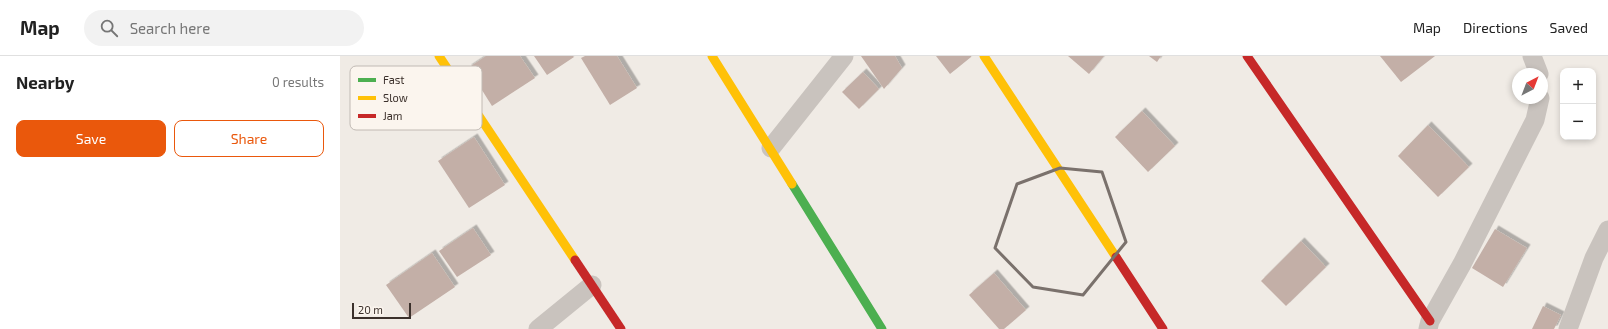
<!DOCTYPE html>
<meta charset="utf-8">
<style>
:root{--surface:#fff;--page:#f2f2f2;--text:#222;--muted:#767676;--line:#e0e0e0;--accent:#ea580c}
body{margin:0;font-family:"Exo 2",sans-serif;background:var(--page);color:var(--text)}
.controls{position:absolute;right:12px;top:12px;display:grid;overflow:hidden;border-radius:8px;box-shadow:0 2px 6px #0003}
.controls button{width:36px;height:36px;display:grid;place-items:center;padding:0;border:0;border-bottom:1px solid var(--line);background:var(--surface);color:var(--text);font:20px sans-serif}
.compass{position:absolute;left:1172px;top:12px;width:36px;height:36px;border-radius:50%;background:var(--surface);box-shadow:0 2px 6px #0003;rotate:42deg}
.scale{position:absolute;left:12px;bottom:10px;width:59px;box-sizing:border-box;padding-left:4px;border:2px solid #3b302b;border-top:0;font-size:11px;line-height:14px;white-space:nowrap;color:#3b302b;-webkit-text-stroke:3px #fbf5ee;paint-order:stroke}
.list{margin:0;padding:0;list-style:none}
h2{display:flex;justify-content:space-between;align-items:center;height:52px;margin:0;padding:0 16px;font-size:17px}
h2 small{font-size:13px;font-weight:400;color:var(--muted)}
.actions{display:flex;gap:8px;padding:12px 16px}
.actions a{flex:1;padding:9px 0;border:1px solid var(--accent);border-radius:8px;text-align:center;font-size:14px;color:var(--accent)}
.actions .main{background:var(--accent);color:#fff}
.icon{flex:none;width:22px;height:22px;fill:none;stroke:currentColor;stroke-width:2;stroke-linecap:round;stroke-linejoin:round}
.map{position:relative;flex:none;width:1268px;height:273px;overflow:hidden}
header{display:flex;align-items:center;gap:24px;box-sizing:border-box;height:56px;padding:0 20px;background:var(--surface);border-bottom:1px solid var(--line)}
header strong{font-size:19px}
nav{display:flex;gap:22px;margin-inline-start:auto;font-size:14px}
.search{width:280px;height:36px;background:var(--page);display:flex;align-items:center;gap:10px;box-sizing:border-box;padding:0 14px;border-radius:22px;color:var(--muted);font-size:15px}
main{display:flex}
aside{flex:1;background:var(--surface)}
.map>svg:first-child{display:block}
</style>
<header>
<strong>Map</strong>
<div class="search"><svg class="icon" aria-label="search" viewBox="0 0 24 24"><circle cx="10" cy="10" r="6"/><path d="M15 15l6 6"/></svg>Search here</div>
<nav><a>Map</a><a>Directions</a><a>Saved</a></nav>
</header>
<main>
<aside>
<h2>Nearby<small>0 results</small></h2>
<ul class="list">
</ul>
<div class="actions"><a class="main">Save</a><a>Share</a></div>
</aside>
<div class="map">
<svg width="1268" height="273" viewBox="0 0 1268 273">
<defs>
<filter id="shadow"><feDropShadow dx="3.5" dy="-3.5" stdDeviation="0" flood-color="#0004"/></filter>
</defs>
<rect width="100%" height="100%" fill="#f0ebe5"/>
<!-- building -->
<g fill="#c3afa7" filter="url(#shadow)">
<polygon points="146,0 180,0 195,22 152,50 128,12"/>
<polygon points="194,0 233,0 234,1 207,19"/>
<polygon points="245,0 277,0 297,32 270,49 241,2"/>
<polygon points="521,0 555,0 562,12 544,33"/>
<polygon points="596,0 631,0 631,1 610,18"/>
<polygon points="728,0 764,0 749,18"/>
<polygon points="809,0 821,0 817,6"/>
<polygon points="1040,0 1095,0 1061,26"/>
<polygon points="523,16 539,33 519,53 502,36"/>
<polygon points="802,55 835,90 808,116 775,81"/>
<polygon points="1088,69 1129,111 1098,141 1058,100"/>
<polygon points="134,81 165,129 129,152 98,105"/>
<polygon points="133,172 151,199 117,221 99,195"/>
<polygon points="1155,173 1187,192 1163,231 1132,212"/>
<polygon points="961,185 986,211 946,250 921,225"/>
<polygon points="92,197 115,231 69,262 46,229"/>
<polygon points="654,217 686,254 664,273 659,273 629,239"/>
<polygon points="1203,250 1221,259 1214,273 1192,273"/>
</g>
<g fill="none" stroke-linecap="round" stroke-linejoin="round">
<!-- street -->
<g stroke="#c9c3be" stroke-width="19">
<polyline points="1192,0 1199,18"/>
<polyline points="431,92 504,0"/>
<polyline points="198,273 252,229"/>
<polyline points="1088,273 1090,265 1122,208 1195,64 1200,42"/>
<polyline points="1228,273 1254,202 1268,174"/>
</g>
<!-- fast -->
<polyline stroke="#4caf50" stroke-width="9" points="452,128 542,273"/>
<!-- slow -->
<g stroke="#ffc107" stroke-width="9">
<polyline points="99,0 235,204"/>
<polyline points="372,0 452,128"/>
<polyline points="644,0 776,201"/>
</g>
<!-- jam -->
<g stroke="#c62828" stroke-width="9">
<polyline points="907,0 1090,265"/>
<polyline points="776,201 823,273"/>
<polyline points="235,204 281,273"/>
</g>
</g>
<!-- marked area -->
<path fill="none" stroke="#7a716c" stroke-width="3" stroke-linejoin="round" d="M720,112L762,116L786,186L743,239L693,231L655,192L677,128Z"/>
<!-- legend -->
<rect x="10" y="10" width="132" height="64" rx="6" fill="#fbf5ee" stroke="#c1bab4" stroke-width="1"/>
<rect x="18" y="22" width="18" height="4" fill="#4caf50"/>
<rect x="18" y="40" width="18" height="4" fill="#ffc107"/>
<rect x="18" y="58" width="18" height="4" fill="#c62828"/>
<g font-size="11" fill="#3b302b">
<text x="43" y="28">Fast</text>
<text x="43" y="46">Slow</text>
<text x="43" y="64">Jam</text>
</g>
</svg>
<div class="controls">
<button>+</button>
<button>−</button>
</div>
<svg class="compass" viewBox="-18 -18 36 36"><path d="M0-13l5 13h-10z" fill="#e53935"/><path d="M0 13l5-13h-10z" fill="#767676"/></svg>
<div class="scale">20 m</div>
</div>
</main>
